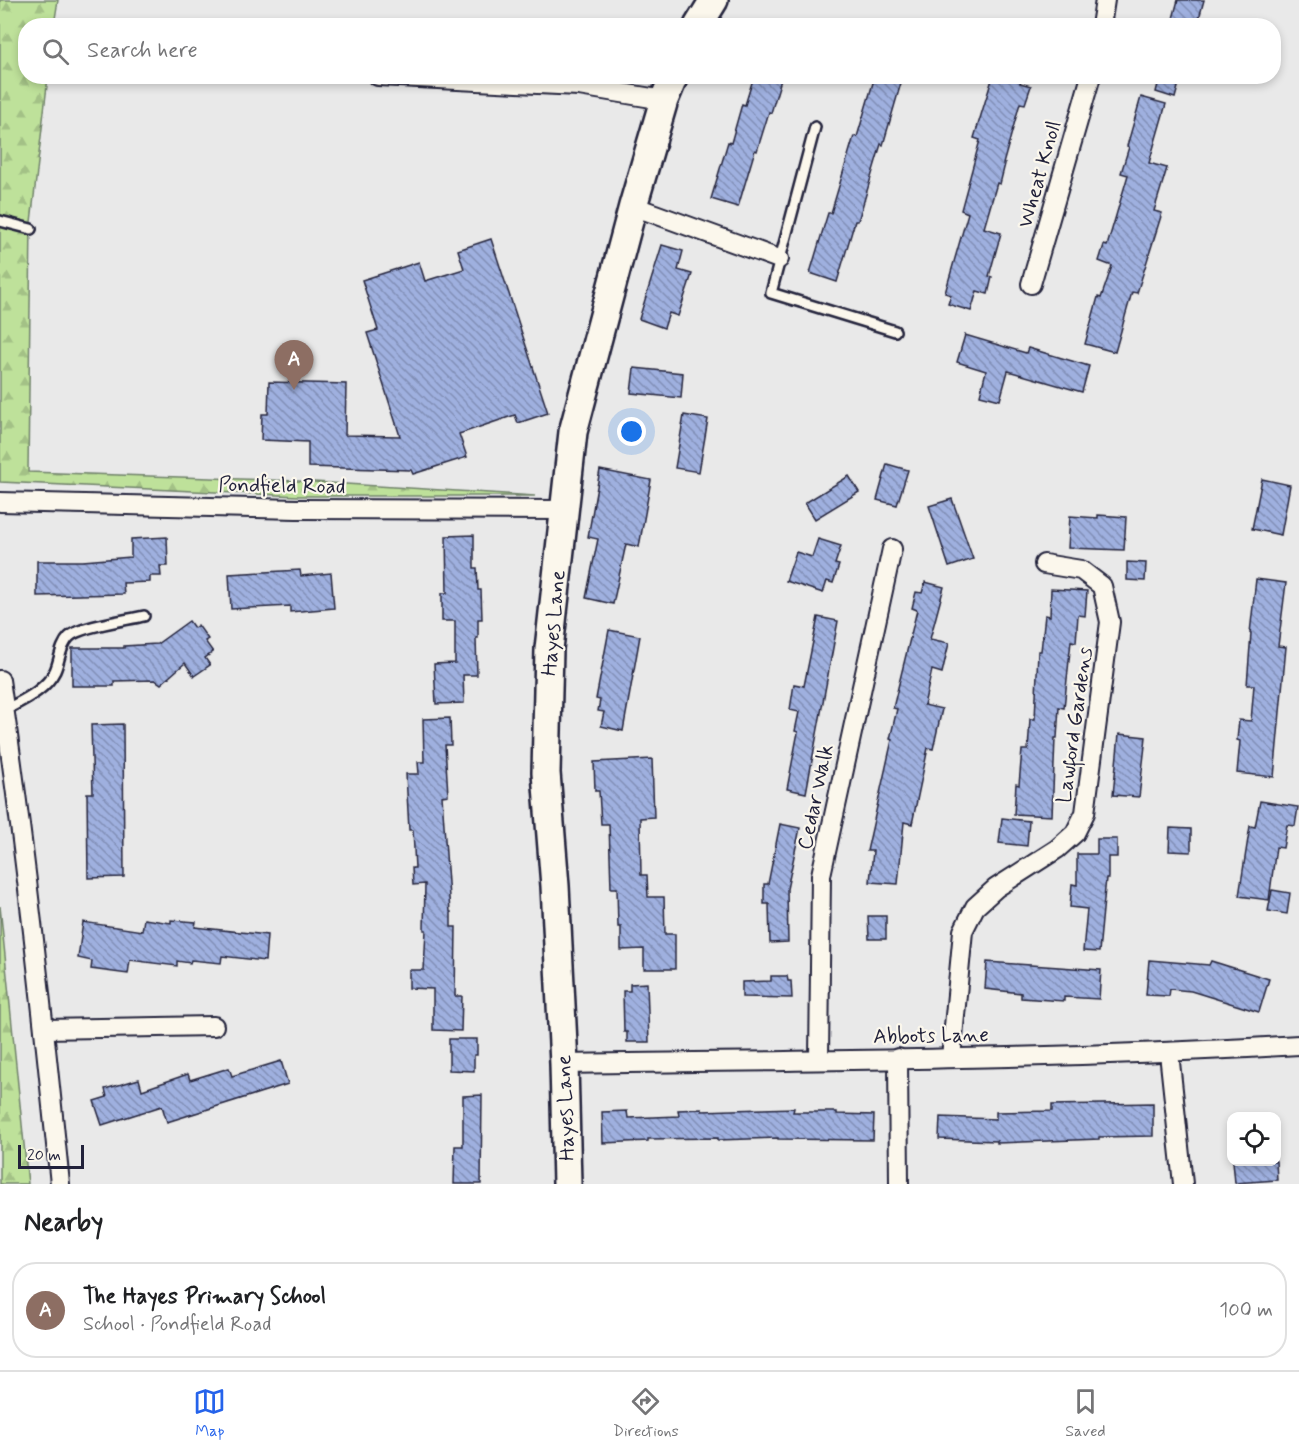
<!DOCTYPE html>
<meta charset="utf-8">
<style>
:root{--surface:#fff;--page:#f2f2f2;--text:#202124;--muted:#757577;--line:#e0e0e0;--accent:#2563eb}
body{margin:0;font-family:Mynerve,sans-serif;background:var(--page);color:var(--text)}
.controls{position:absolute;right:18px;bottom:18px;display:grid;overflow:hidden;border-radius:12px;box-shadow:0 3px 9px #0003}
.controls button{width:54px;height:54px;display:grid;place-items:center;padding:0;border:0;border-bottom:2px solid var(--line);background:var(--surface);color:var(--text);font:30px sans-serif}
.scale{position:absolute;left:18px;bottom:15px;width:66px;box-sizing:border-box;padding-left:6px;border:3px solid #22223b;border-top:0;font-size:16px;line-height:21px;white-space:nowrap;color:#22223b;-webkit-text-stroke:4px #fbf7ec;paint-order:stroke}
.you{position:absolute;left:632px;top:432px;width:21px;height:21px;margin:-15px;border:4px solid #fff;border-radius:50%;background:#1a73e8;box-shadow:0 0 0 9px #1a73e833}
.badge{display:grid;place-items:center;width:39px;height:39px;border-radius:50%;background:var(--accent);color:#fff;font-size:20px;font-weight:700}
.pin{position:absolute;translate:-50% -50px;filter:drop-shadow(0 2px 3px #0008)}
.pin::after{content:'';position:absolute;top:32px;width:21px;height:18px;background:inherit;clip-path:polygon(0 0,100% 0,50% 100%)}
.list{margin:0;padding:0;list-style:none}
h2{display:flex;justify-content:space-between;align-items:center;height:78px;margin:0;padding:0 24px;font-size:26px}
h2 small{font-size:20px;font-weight:400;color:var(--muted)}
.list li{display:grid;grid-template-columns:39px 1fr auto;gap:18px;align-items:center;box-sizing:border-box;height:96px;margin:0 12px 12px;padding:0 12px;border:2px solid var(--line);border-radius:24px}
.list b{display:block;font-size:22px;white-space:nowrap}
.list p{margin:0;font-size:20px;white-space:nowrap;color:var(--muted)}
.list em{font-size:20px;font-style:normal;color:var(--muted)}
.icon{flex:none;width:33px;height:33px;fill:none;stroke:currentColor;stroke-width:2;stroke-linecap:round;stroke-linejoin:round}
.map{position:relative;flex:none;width:1299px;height:1184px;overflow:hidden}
.search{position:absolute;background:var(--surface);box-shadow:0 3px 9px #0003;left:18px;right:18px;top:18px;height:66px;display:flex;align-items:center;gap:15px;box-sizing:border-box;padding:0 21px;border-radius:24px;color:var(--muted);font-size:22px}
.sheet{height:186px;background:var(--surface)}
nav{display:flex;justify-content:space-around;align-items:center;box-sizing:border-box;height:84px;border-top:2px solid var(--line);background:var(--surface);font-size:16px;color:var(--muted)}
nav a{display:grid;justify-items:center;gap:3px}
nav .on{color:var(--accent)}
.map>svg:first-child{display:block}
</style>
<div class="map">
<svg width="1299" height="1184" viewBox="0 0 1299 1184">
<defs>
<pattern id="forest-firs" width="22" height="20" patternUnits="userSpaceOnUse" patternTransform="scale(1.5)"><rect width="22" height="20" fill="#bee19a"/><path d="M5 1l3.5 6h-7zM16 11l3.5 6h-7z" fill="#a3c186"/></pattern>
<pattern id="building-back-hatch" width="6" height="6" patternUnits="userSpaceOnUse" patternTransform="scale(1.5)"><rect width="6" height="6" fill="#9fb0df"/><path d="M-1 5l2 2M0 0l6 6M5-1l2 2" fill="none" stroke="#818fb6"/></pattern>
</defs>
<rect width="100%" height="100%" fill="#e9e9e9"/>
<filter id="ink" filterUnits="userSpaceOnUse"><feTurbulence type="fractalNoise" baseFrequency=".0167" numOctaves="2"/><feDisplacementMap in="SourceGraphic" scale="12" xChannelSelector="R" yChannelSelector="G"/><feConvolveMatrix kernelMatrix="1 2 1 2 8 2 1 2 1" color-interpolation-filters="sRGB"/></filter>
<g filter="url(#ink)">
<!-- forest -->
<g fill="url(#forest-firs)" stroke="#70826a" stroke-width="1.5">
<polygon points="0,0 58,0 54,25 26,26 26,76 48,77 31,222 28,472 298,481 535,496 298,496 0,482"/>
<polygon points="0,906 28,1184 0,1184"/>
</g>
<!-- building -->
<g fill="url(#building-back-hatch)" stroke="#22223b" stroke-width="1.5">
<polygon points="1178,0 1204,0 1197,26 1171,26"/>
<polygon points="754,76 782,76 771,113 769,112 757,151 755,150 738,207 711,199 728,142 731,143 742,104 745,105"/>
<polygon points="875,76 903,76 883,145 881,144 858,221 855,221 837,282 810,273 828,213 831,213 854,136 857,137"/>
<polygon points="993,76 1022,76 1020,83 1031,86 1025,104 1020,103 1003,164 1005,164 1000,184 997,183 984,228 1001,233 989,276 992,277 988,294 977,291 971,311 948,304 951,295 945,293 968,213 961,210 980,140 974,138"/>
<polygon points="1160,76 1181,76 1175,98 1156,92"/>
<polygon points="1141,97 1166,104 1149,163 1167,168 1154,211 1162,213 1137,293 1132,292 1115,352 1085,344 1098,297 1101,298 1112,266 1099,261 1104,245 1107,246 1128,175 1121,173 1129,147 1127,146"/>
<polygon points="491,239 548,413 518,423 515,415 459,434 467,457 413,474 411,470 308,467 308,442 261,440 262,414 268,414 269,382 346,384 345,435 400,436 367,333 378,330 362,280 419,262 425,281 464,269 458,250"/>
<polygon points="662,245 683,251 678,270 692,274 678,316 669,313 664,328 639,319"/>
<polygon points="965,335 1026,353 1028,348 1089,366 1082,392 1008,371 1000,400 980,395 986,371 957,362"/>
<polygon points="634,368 683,373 681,398 631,393"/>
<polygon points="684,415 708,419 699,472 675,468"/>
<polygon points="887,464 908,470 897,505 877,500"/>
<polygon points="600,470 651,480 639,547 626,544 613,604 586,598 598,539 588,537"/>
<polygon points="849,476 859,492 815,519 805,503"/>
<polygon points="1262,479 1290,485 1281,535 1252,529"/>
<polygon points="952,499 973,559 949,567 929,506"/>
<polygon points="1098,515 1126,517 1124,550 1068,548 1070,516 1098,518"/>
<polygon points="474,535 474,568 477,568 478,590 481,590 482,619 478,619 478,638 476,638 477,675 463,675 464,703 436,704 434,664 455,663 455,621 442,621 442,593 447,593 446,536"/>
<polygon points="167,537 168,566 160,566 161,576 150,576 150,582 123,583 124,594 37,596 37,561 83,561 131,557 131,539"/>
<polygon points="818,539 841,546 835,564 839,565 833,583 827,581 823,593 786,581 796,552 812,557"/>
<polygon points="1127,562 1146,563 1145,581 1127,580"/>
<polygon points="300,570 301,576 331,573 334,608 290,612 290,606 231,609 229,574"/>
<polygon points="1256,579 1286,583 1278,646 1286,647 1274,777 1237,773 1240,741 1237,740 1239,720 1251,721 1254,685 1247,685 1251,633 1250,633"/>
<polygon points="925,582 944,587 930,639 949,643 942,673 932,670 924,705 942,709 933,749 928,748 912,824 904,822 898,884 870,882 873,851 867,851 892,740 890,739 897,709 893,708 917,610 912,608 916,592 922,593"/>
<polygon points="1051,589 1087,591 1085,616 1078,615 1076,642 1071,641 1064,708 1059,707 1057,738 1055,738 1052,816 1014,814 1016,784 1019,785 1022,750 1028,750 1030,719 1035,719 1038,651 1041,651 1045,615 1050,616"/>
<polygon points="818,617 838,621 806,793 787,789 798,732 795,731 799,712 790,710 794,684 804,686"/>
<polygon points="189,621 194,628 198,625 208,639 205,641 213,652 205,658 210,665 194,676 185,663 161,684 155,680 114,681 114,686 72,686 72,648 124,648 124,646 157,644"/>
<polygon points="609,630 640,636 623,731 601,726 604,712 598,711 600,700 596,699"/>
<polygon points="450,718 451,745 445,745 448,795 442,796 450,912 451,912 451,927 456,927 455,996 462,996 461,1031 433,1030 433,989 409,988 409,970 424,970 426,930 424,930 425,884 413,885 412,868 415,868 413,830 409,830 406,774 419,774 418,762 424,762 423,719"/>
<polygon points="123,724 124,877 88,878 87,793 93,793 91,725"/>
<polygon points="1119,734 1146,737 1139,797 1113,795"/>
<polygon points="652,759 654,817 640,818 641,875 647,875 648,897 664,897 665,934 675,934 675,969 644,969 644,949 621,950 621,927 618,927 617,888 611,888 609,824 601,824 599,791 595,791 594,762"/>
<polygon points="1260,801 1298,807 1295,826 1287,825 1283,848 1276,847 1269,900 1239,896 1250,826 1255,827"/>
<polygon points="1002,818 1029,821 1027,846 999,843"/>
<polygon points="780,824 800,828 787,889 788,942 770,943 769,904 764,904 764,884 768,884"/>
<polygon points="1170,828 1191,829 1191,852 1169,851"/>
<polygon points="1097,839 1117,839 1117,857 1108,857 1108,878 1106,878 1099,952 1083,951 1087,909 1070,907 1072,884 1077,885 1077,854 1097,854"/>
<polygon points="1272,890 1290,893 1287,914 1268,911"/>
<polygon points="868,916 886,916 886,939 869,939"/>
<polygon points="144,919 171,923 171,920 196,922 195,927 267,935 265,961 222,956 221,963 191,960 190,963 177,961 177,966 130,960 128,974 91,969 92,961 78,958 83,922 142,931"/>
<polygon points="1149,960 1209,965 1211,961 1269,979 1259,1012 1191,991 1170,989 1169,996 1146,995"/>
<polygon points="987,962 1101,970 1099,999 1064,997 1064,1001 1021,998 1021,993 985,989"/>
<polygon points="771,976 787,976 788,981 791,981 792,998 742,997 742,982 771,981"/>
<polygon points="647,983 649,1042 627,1042 627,1032 624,1032 623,991 630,991 630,984"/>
<polygon points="449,1039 477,1039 477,1055 474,1055 474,1071 449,1070"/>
<polygon points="281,1061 288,1084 167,1122 162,1106 102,1125 94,1101 107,1097 105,1089 139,1079 142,1090 188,1074 190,1080 229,1068 232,1076"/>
<polygon points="482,1095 481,1184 454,1184 455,1146 463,1146 463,1096"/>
<polygon points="1153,1103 1153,1136 1099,1137 1099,1139 997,1143 997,1141 939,1139 940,1117 996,1119 996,1112 1052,1111 1052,1105"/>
<polygon points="794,1108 793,1112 837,1112 837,1114 874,1115 873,1140 778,1139 778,1138 718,1140 718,1138 648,1139 648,1141 603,1143 602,1112 627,1111 628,1118 679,1116 678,1110 702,1109 702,1111"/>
<polygon points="1233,1161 1276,1161 1277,1180 1235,1183"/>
</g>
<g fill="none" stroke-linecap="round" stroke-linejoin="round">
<!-- lane casing -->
<g stroke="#22223b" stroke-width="14">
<g id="lane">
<polyline points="815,127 771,293 895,331"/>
<polyline points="0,221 31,229"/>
<path d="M5,710C23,700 45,691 55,671C60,660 60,646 69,637C80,626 128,620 144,616"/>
</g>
</g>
<!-- street casing -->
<g stroke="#22223b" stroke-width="22">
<g id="street">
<polyline points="1101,26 1105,0"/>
<polyline points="378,76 579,86 664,100"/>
<polyline points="633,206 779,259"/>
<polyline points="1031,284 1091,76"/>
<polyline points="0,502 296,509 564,510"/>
<path d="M0,680C25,847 43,1016 60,1184"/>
<polyline points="44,1029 214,1026"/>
<polyline points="1169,1053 1183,1184"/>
<polyline points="898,1058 899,1184"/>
<polyline points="951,1058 963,931 975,907 996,888 1057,849 1075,833 1085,813 1110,622 1102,586 1081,570 1044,564"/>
<polyline points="819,1060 821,875 892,549"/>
<path d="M564,1064C809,1060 1054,1060 1299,1045"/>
</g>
</g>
<!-- secondary casing -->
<g stroke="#22223b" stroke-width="32">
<g id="secondary">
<polyline points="698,26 714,0"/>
<polyline points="567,1184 564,1064 555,886 546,773 549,649 573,432 633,206 664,100 674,76"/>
</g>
</g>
<!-- lane -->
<use href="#lane" stroke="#fbf7ec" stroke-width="9"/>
<!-- street -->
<use href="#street" stroke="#fbf7ec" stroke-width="18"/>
<!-- secondary -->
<use href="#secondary" stroke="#fbf7ec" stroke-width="27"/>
</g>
</g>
<g text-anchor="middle" stroke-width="4.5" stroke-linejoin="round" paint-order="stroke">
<!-- street labels -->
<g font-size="21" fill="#22223b" stroke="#fbf7ec">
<text transform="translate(1039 174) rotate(-74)" y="7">Wheat Knoll</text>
<text transform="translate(282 485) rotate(1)" y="7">Pondfield Road</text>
<text transform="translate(553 623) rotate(-85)" y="7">Hayes Lane</text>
<text transform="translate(1074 725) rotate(-82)" y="7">Lawford Gardens</text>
<text transform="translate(815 797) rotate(-78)" y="7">Cedar Walk</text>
<text transform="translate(931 1035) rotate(-1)" y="7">Abbots Lane</text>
<text transform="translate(565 1108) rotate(-92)" y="7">Hayes Lane</text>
</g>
</g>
</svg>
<div class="controls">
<button><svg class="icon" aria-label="locate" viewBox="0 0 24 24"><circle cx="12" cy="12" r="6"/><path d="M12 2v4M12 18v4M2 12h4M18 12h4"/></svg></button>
</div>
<div class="scale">20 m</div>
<div class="you"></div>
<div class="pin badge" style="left:294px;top:390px;background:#8d6e63">A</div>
<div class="search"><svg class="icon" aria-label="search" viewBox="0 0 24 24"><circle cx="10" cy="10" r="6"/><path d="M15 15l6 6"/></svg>Search here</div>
</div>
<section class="sheet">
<h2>Nearby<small></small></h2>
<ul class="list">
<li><span class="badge" style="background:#8d6e63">A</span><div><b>The Hayes Primary School</b><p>School · Pondfield Road</p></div><em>100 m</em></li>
</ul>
</section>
<nav>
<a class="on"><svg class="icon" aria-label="map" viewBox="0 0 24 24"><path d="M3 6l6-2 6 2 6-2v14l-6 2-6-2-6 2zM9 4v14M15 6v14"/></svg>Map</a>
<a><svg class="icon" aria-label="directions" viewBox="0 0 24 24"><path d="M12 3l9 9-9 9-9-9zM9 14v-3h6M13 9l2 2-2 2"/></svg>Directions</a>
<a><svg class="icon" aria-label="saved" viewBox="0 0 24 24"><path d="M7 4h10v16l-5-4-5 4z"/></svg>Saved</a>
</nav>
